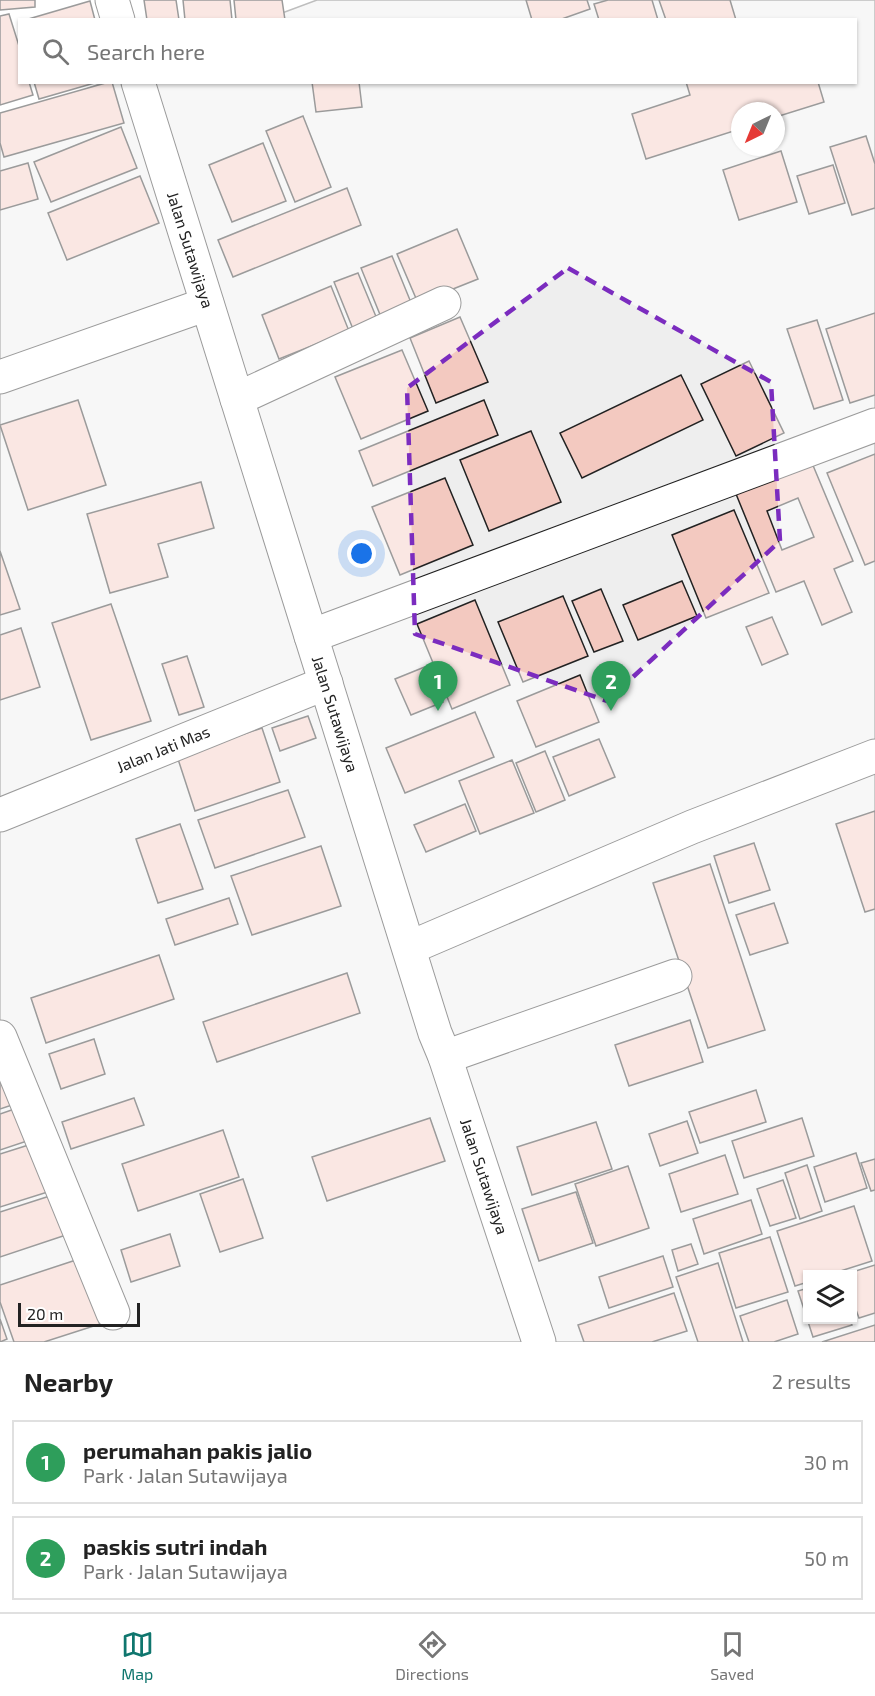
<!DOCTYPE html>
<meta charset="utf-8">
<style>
:root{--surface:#fff;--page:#f6f6f6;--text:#222;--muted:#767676;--line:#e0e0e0;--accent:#0f766e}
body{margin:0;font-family:"Exo 2",sans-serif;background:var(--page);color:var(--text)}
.controls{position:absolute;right:18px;bottom:18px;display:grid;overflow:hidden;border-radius:0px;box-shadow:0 2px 4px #0004}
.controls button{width:54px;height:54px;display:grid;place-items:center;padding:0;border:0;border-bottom:2px solid var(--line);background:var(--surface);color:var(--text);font:30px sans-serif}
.compass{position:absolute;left:731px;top:102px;width:54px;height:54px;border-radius:50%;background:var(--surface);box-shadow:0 2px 4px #0004;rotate:223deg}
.scale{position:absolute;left:18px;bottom:15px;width:122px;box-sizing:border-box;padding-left:6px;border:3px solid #222;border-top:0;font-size:16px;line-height:21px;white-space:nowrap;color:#222;-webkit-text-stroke:4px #fff;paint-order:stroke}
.you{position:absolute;left:362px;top:554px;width:21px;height:21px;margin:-15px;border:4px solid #fff;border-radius:50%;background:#1a73e8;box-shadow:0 0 0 9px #1a73e833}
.badge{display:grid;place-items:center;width:39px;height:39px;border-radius:50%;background:var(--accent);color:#fff;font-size:20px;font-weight:700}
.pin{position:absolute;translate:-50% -50px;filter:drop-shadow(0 2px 3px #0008)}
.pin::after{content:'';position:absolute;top:32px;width:21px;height:18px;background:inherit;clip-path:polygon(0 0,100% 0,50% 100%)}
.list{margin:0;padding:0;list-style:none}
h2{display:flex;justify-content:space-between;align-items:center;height:78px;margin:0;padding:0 24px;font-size:26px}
h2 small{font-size:20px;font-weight:400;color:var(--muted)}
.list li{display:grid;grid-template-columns:39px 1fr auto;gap:18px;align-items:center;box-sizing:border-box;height:84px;margin:0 12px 12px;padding:0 12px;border:2px solid var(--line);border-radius:0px}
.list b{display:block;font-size:22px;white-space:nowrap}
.list p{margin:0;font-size:20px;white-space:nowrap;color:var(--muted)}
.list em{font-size:20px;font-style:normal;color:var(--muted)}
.icon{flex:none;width:33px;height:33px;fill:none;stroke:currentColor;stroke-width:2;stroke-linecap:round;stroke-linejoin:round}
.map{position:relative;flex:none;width:875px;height:1342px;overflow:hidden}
.search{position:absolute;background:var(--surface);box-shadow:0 2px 4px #0004;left:18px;right:18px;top:18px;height:66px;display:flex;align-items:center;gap:15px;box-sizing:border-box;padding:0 21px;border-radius:0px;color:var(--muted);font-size:22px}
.sheet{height:270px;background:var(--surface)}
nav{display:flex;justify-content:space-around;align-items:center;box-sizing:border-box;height:84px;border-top:2px solid var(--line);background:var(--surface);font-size:16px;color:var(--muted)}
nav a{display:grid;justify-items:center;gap:3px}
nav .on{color:var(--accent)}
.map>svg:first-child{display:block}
</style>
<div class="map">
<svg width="875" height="1342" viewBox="0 0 875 1342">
<rect width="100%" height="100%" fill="#fff"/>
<!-- green -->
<path fill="#eee" stroke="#6f6f6f" stroke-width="1.5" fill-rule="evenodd" d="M317,0H875V1342H0V122L102,83L856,82V20L266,19ZM740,111H776V147H740ZM808,1274H852V1320H808Z"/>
<!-- building -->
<g fill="#f3c9c0" stroke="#222" stroke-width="1.5" fill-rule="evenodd">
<polygon points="0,0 35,0 35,7 0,10"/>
<polygon points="144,0 176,0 179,20 147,20"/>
<polygon points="183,0 230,0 232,20 185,20"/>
<polygon points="234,0 282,0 285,20 236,20"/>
<polygon points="526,0 587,0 590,9 559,20 532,20"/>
<polygon points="608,0 652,0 658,20 599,20 594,4"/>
<polygon points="659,0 730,0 736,20 666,20"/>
<polygon points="90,1 95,20 25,20"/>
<polygon points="9,14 20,49 20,82 29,82 33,95 0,105 0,16"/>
<polygon points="34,82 98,82 39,99"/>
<polygon points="109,82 112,82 124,123 4,157 0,143 0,113"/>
<polygon points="312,82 359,82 362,107 316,112"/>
<polygon points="686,82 818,82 824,102 776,117 776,111 740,111 740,129 646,159 632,114 690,95"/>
<polygon points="303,116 331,187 295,202 266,131"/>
<polygon points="121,127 137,168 51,202 34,162"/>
<polygon points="866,136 875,164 875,208 852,215 830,147"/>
<polygon points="263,143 286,201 232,222 209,165"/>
<polygon points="781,151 797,202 739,220 723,170"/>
<polygon points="28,163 38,199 0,210 0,171"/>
<polygon points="833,165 845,203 809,214 797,176"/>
<polygon points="140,176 159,223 67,260 48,213"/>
<polygon points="347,188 361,225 233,277 218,240"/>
<polygon points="457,229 478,279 418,303 397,254"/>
<polygon points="392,256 412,305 381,317 361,268"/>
<polygon points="358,273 377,319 353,329 334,282"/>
<polygon points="331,286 349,331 279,359 262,315"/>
<polygon points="875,313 875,395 850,403 826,329"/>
<polygon points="460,317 488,382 436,403 410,338"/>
<polygon points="817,320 843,400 814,409 787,329"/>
<polygon points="402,350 428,411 361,439 335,377"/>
<polygon points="749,361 784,433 736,456 701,384"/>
<polygon points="681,375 703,420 582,478 560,433"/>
<polygon points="78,400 106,485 28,510 0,425"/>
<polygon points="484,400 498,435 373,486 359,451"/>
<polygon points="531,431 561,502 489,531 460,460"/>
<polygon points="875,454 875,561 865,565 827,473"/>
<path d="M812,463L853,561L834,569L852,612L822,625L804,581L776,592L736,494ZM798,498L814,537L782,550L767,511Z"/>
<polygon points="445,478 473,545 400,575 372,507"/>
<polygon points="201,482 214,528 158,544 168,577 110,593 87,514"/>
<polygon points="734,510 769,593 706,618 672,535"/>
<polygon points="0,551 20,609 0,615"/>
<polygon points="682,581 697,616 638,640 623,605"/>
<polygon points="601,589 623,641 594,652 572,601"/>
<polygon points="563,596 588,656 523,682 498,622"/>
<polygon points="475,600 510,685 452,709 417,624"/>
<polygon points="111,604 151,721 91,740 52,623"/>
<polygon points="772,617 788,654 762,665 746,627"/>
<polygon points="21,628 40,687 0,700 0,635"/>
<polygon points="187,656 204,707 179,715 162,664"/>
<polygon points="427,666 443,702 411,715 395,679"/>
<polygon points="580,675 599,722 536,747 517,701"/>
<polygon points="475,712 494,757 405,793 386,748"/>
<polygon points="308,716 316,738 280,751 272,728"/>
<polygon points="262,728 280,782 195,811 177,756"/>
<polygon points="599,739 615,777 569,796 553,757"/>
<polygon points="545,751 565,800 536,812 516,763"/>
<polygon points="512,760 534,813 480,834 459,781"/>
<polygon points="288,790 305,837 215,868 198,820"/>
<polygon points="465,804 476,831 426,852 414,825"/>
<polygon points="875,811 875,909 865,912 836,824"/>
<polygon points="180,824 203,889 158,903 136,839"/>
<polygon points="754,843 770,890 729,903 714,856"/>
<polygon points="321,846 341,906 252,935 231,876"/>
<polygon points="710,864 765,1030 708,1048 653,883"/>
<polygon points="229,898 238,924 175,945 166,919"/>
<polygon points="774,903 788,943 750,955 736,915"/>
<polygon points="159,955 174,999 46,1043 31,998"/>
<polygon points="347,973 360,1013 217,1062 203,1022"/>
<polygon points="690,1020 703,1062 629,1086 615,1045"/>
<polygon points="94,1039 105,1074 61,1089 49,1054"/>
<polygon points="0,1061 15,1104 0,1109"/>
<polygon points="756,1090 766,1122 700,1143 689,1112"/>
<polygon points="134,1098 144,1125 71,1149 62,1122"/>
<polygon points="23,1106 33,1139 0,1150 0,1114"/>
<polygon points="430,1118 445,1161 327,1201 312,1157"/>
<polygon points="802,1118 814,1156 744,1178 732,1141"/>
<polygon points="687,1121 698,1153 660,1166 649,1134"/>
<polygon points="596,1122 612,1169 532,1195 517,1147"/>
<polygon points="223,1130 239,1177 138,1211 122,1164"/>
<polygon points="38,1142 54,1190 0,1207 0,1154"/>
<polygon points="856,1153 867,1188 825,1202 814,1167"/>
<polygon points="725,1155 738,1194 681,1212 669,1174"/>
<polygon points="875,1159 875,1190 871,1191 861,1163"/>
<polygon points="807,1165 822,1211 800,1219 785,1173"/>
<polygon points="628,1166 649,1228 596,1246 575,1184"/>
<polygon points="243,1179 263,1238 220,1252 200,1194"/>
<polygon points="783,1180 796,1218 770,1226 757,1189"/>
<polygon points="576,1192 593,1243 539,1261 522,1209"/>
<polygon points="59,1193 72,1233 0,1257 0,1212"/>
<polygon points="751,1200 762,1234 704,1254 693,1219"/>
<polygon points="854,1206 872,1261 831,1274 808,1274 808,1282 795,1286 777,1231"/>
<polygon points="170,1234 180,1266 131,1282 121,1250"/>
<polygon points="770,1237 788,1292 736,1308 719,1253"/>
<polygon points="691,1244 698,1264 678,1271 672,1250"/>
<polygon points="663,1256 673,1287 609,1308 599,1277"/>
<polygon points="79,1259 100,1324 44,1342 14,1342 0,1302 0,1285"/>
<polygon points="718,1263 743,1342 698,1342 676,1277"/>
<polygon points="875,1265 875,1313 859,1318 852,1299 852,1274 846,1274"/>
<polygon points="808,1288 808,1320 850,1320 852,1325 813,1337 798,1291"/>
<polygon points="674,1293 687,1331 652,1342 584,1342 578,1325"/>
<polygon points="787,1300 798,1334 774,1342 749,1342 740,1316"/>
<polygon points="0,1319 7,1339 0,1342"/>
<polygon points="875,1325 875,1342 822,1342"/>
</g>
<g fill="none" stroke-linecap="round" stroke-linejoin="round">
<!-- street casing -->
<g stroke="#222" stroke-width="35">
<g id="street">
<polyline points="112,0 118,20"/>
<path id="s1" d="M138,82L435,1033L445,1057L539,1342"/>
<polyline points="0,377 207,304"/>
<polyline points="237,399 444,303"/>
<polyline points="311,636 875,425"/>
<path id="s2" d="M0,815L326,683"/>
<polyline points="409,948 692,827 875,756"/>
<polyline points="0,1037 113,1313"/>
<polyline points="445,1057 675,976"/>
</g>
</g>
<!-- street -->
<use href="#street" stroke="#fff" stroke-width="33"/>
</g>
<!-- marked area -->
<path d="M0 0H875V1342H0ZM568,268L771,382L780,541L607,701L415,634L407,388Z" fill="#fff" fill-opacity=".55" fill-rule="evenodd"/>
<path fill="none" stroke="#7b2cbf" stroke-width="4.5" stroke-dasharray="12 8" stroke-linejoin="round" d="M568,268L771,382L780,541L607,701L415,634L407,388Z"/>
<g text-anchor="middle" stroke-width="4.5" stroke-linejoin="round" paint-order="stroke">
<!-- street labels -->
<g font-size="16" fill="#222" stroke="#fff">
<text dy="6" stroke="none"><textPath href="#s1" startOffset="176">Jalan Sutawijaya</textPath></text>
<text dy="6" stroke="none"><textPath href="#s1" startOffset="662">Jalan Sutawijaya</textPath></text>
<text dy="6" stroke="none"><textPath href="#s2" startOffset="176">Jalan Jati Mas</textPath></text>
<text dy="6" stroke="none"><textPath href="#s1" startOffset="1148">Jalan Sutawijaya</textPath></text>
</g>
</g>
</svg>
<div class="controls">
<button><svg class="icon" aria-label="layers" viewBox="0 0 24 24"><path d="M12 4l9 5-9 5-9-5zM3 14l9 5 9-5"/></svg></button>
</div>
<svg class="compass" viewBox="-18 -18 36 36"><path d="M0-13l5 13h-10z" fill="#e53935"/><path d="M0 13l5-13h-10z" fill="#767676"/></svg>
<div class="scale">20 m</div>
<div class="you"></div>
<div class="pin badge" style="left:438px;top:711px;background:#2e9e5b">1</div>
<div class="pin badge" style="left:611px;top:711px;background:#2e9e5b">2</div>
<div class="search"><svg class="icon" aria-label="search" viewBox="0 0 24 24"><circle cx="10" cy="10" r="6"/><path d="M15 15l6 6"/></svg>Search here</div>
</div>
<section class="sheet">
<h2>Nearby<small>2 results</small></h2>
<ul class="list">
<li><span class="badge" style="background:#2e9e5b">1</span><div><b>perumahan pakis jalio</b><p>Park · Jalan Sutawijaya</p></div><em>30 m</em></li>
<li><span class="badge" style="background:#2e9e5b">2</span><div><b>paskis sutri indah</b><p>Park · Jalan Sutawijaya</p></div><em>50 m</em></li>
</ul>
</section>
<nav>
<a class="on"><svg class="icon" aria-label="map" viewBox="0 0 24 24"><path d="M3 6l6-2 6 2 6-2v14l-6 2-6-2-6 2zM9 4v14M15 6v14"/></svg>Map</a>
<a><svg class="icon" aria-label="directions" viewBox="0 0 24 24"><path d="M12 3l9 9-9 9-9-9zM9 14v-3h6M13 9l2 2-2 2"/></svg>Directions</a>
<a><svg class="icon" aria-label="saved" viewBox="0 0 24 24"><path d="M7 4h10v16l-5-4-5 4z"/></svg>Saved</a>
</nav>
